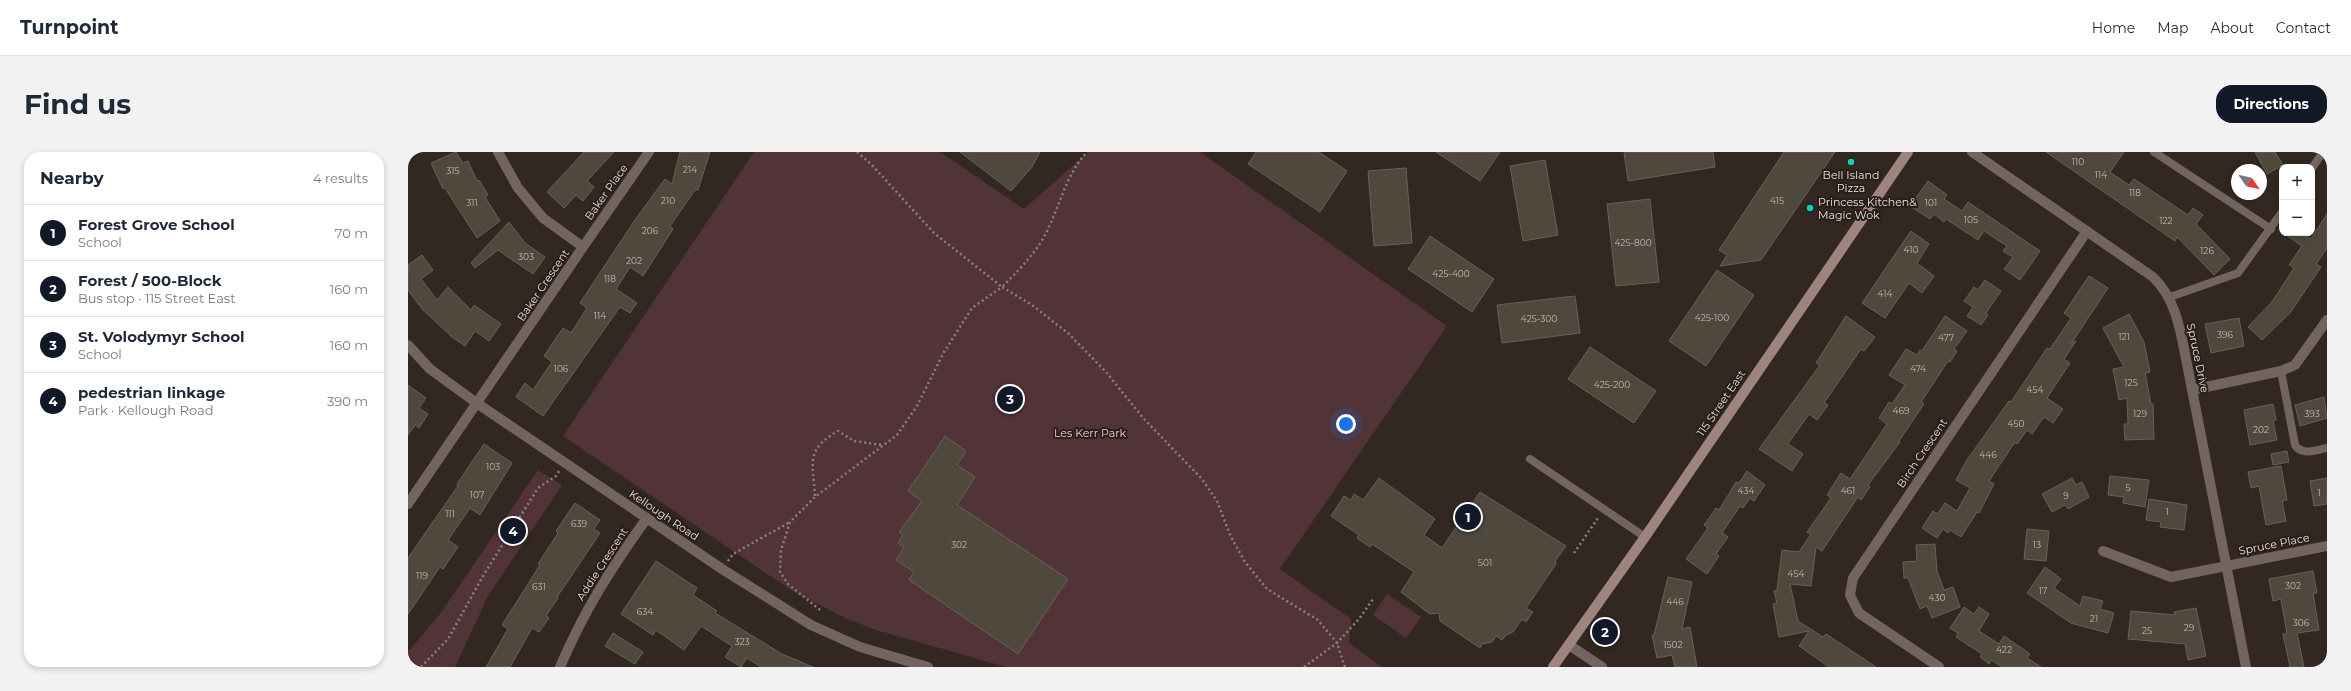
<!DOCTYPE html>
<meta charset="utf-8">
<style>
:root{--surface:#fff;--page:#f2f2f3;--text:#1f2937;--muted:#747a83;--line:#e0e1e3;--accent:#111827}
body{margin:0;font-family:Montserrat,sans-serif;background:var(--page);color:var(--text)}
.controls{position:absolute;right:12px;top:12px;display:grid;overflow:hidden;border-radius:8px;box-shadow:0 2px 6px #0003}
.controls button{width:36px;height:36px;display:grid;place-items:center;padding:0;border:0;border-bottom:1px solid var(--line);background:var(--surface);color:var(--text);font:20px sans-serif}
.compass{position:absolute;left:1823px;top:12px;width:36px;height:36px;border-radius:50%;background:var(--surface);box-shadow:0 2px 6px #0003;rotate:124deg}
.you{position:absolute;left:938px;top:272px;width:14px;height:14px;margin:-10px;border:3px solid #fff;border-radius:50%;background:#1a73e8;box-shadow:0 0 0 6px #1a73e833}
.badge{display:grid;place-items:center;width:26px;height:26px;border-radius:50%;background:var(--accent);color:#fff;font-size:13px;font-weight:700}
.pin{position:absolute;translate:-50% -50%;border:2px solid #fff;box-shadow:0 1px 4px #0006}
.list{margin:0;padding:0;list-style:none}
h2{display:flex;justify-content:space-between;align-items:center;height:52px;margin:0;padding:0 16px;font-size:17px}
h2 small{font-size:13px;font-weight:400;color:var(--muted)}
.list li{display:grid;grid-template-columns:26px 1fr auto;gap:12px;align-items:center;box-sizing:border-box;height:56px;padding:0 16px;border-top:1px solid var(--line)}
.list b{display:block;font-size:15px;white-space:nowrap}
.list p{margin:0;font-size:13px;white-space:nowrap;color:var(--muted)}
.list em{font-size:13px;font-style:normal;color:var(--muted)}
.map{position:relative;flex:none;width:1919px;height:515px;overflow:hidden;border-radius:16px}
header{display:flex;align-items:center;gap:24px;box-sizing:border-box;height:56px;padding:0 20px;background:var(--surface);border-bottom:1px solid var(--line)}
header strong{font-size:19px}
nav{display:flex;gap:22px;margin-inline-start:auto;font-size:14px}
.intro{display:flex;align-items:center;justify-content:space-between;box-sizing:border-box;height:96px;padding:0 24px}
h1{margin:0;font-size:28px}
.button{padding:10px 18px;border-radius:16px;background:var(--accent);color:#fff;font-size:14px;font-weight:700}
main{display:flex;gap:24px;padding:0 24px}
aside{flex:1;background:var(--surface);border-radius:16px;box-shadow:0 2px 6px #0003}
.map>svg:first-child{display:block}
</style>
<header>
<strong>Turnpoint</strong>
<nav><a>Home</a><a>Map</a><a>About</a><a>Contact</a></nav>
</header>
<div class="intro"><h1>Find us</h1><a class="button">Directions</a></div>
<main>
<aside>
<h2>Nearby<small>4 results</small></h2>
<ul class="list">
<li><span class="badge">1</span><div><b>Forest Grove School</b><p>School</p></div><em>70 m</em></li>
<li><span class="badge">2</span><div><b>Forest / 500-Block</b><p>Bus stop · 115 Street East</p></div><em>160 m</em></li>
<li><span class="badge">3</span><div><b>St. Volodymyr School</b><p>School</p></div><em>160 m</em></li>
<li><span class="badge">4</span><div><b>pedestrian linkage</b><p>Park · Kellough Road</p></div><em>390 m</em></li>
</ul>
</aside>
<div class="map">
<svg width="1919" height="515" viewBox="0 0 1919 515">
<rect width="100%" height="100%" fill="#322821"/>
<!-- green -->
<g fill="#523337">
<polygon points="346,0 532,0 616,57 680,0 792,0 1039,174 872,417 943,467 941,491 974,515 598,515 468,478 437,466 386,440 155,284"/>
<polygon points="130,318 154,333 80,444 47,515 0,515 0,500 32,462"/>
<polygon points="979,442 1013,465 998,486 965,463"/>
</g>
<!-- building -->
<g fill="#4e483d" stroke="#686256">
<polygon points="48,0 55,11 60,9 69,29 71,28 80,43 77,45 92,69 69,86 37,36 35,37 23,11"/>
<polygon points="176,0 206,0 179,29 186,35 175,49 168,43 156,56 139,40"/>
<polygon points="272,0 302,0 290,38 287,38 262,74 265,77 235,124 222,115 208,137 229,151 222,161 212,155 135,264 108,245 117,231 125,238 144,210 136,204 146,189 155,176 163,181 179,156 172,151 229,65 257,27 264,32"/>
<polygon points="552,0 632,0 624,15 603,39"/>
<polygon points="848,0 911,0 939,19 912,60 840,12"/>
<polygon points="1028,0 1092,0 1072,29"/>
<polygon points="1216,0 1305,0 1307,15 1220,29"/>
<polygon points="1376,0 1427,0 1353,108 1312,114 1319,103 1311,98"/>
<polygon points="1638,0 1716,0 1702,20 1721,33 1726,27 1780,63 1785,56 1795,63 1788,72 1822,107 1806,123 1769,85 1767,89"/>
<polygon points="1847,0 1867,0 1875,13 1859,22"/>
<polygon points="1137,8 1150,83 1115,89 1102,14"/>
<polygon points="998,16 1004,91 966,94 960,19"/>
<polygon points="1520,29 1539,43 1536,47 1554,59 1560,50 1632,99 1612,128 1596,117 1605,105 1595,99 1599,94 1576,79 1570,88 1538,67 1536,70 1526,62 1522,67 1502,54"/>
<polygon points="1242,47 1251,130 1208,134 1199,52"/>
<polygon points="1919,62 1919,96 1908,112 1913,115 1882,161 1854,188 1840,175 1864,150 1886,116 1881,113 1894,94 1875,81 1894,81 1903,87"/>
<polygon points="101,70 117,91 137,105 125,122 90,98 67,116 63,111"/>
<polygon points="1503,79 1521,92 1509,111 1526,124 1514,141 1501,131 1477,166 1454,151"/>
<polygon points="1022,84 1086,127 1064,160 1000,117"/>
<polygon points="14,103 25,118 13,127 29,148 40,135 63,158 66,153 93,172 81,189 67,179 57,194 44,185 15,158 0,138 0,113"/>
<polygon points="1309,118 1346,143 1298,214 1261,189"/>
<polygon points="1681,124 1700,136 1663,192 1668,189 1656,207 1662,211 1639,246 1655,257 1645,271 1636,265 1624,282 1619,278 1609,292 1607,290 1581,329 1586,332 1571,361 1569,360 1553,385 1542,378 1540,381 1535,377 1529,386 1514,376 1525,359 1529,362 1537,351 1549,359 1562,336 1548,328 1559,308 1601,249 1603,250 1639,196 1642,197 1659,172 1663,166 1656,161"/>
<polygon points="1577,128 1593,139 1578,161 1580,163 1573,173 1559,164 1565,155 1556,149 1566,135 1570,138"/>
<polygon points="1167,144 1172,181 1094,191 1089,153"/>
<polygon points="1721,162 1736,190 1742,220 1737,221 1743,252 1745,252 1746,287 1717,288 1716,272 1720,272 1719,246 1711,248 1705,217 1716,215 1695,176"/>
<polygon points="1438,164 1467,185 1456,199 1453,197 1416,251 1420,253 1409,268 1401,262 1380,292 1395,302 1384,319 1351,297 1412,213 1408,211"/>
<polygon points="1537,164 1559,179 1546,197 1549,199 1542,210 1540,209 1513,250 1516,252 1491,289 1492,290 1460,333 1462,335 1453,348 1450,345 1414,399 1408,395 1403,434 1382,432 1390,469 1415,485 1418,482 1468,515 1421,515 1391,494 1401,479 1371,485 1365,452 1369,451 1366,439 1369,438 1374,398 1391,400 1403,382 1399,380 1423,346 1419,343 1433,321 1442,327 1479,272 1471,266 1481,250 1484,252 1497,233 1481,223 1498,197 1509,203 1512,198 1514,199"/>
<polygon points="1831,166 1836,194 1803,201 1797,172"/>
<polygon points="1182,195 1248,239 1226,271 1160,227"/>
<polygon points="0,233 18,246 11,256 20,262 11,276 7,273 0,283"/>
<polygon points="1916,245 1919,266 1892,274 1887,253"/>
<polygon points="1865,252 1868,268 1865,269 1869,288 1842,293 1836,258"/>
<polygon points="537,284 558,299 549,313 567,325 549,353 660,427 610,502 501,428 506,420 488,408 496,395 490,391 495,383 491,380 514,349 500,339"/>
<polygon points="76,292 104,311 72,363 62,356 40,388 50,395 35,417 32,415 0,462 0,406 50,334 49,332"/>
<polygon points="1879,299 1881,310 1865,313 1863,302"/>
<polygon points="1873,314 1879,348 1874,349 1878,369 1858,373 1851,334 1843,336 1840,320"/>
<polygon points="1339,319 1357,333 1346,349 1342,346 1335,356 1332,354 1314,381 1320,385 1308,402 1311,404 1299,422 1278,407 1300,376 1296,373 1308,356 1311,358 1328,330 1331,331"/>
<polygon points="1702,324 1741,328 1737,355 1715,351 1716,345 1700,343"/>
<polygon points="971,326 1027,367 1016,383 1034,396 1072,340 1158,394 1147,409 1148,412 1118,456 1125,460 1118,470 1114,467 1105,480 1098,483 1094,488 1088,484 1084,490 1074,492 1072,496 1032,469 1031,461 1022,462 993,440 1006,420 964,392 962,395 949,386 951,383 923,364 936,344 943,348 946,342 955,348"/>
<polygon points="1664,326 1668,333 1674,330 1681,345 1660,357 1657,353 1644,360 1634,342"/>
<polygon points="1919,326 1919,352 1906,354 1902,329"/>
<polygon points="1741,347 1779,353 1776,378 1752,375 1753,370 1738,368"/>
<polygon points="167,351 192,368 186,377 192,381 149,445 150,446 138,464 141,466 131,480 124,476 102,515 78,515 100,477 94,473 132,413 130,412 150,381 148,379"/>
<polygon points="1619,377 1641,379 1638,409 1616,407"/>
<polygon points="1527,392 1529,419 1536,438 1545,435 1552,455 1524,466 1519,454 1512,457 1500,426 1496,426 1495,410 1509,409 1508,393"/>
<polygon points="248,409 289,436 285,443 309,459 307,461 374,502 405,515 353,515 339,506 333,515 317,505 324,494 293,474 276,498 248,478 245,483 213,462"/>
<polygon points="1637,415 1653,427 1646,436 1672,454 1675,444 1695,449 1692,457 1706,461 1700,481 1663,471 1619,441"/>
<polygon points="1905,419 1909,441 1905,441 1911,478 1889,481 1896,515 1882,515 1875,482 1879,482 1873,447 1865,449 1861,427"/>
<polygon points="1260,425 1284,430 1274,477 1282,475 1289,515 1267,515 1264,503 1249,506 1244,483 1246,483"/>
<polygon points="1556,455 1566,462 1571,455 1581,462 1571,479 1591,492 1596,484 1622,502 1619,506 1633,515 1594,515 1583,508 1581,512 1572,505 1574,502 1548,485 1550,481 1542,476"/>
<polygon points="1788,456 1798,504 1780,508 1777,492 1720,487 1723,459 1767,463 1766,460"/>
<polygon points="205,481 235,500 227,512 197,494"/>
</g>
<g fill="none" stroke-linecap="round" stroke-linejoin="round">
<!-- path -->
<g stroke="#8a827c" stroke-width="2.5" stroke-dasharray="2 3" stroke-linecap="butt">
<path d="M449,0L463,12L526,81L594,135C608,121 622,107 633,90C651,61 655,26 679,0"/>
<path d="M407,344C405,310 397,298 430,279L446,289L474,293"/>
<polyline points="1166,401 1190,366"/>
<polyline points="320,409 325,402 382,370"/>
<polyline points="412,458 380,432 372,420 373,398 382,370 407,345 489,283 509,254 536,200 564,156 594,135 624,153 661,182 698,220 736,267 794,327 809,349 823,385 837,410 859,437 910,468 929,491 937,515"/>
<polyline points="13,515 40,487 75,424 130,336 148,324 151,319"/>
<polyline points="896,515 929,491 951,467 965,447"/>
</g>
<!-- lane -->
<g stroke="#736460" stroke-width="8">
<polyline points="1746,0 1863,77"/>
<polyline points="1904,16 1915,0"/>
<polyline points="1762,145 1830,121 1874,60"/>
<path d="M1873,219L1887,293C1894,304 1908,298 1919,296"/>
<polyline points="1122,307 1237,385"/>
</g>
<!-- street -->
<g stroke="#736460" stroke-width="10">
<path d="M1564,0L1745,125C1770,149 1773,184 1780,217L1838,515"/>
<polyline points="175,95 241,0"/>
<polyline points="0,193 22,217 70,252 314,417 403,473 452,495 520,515"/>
<polyline points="1784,238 1873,219 1887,213 1919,168"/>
<polyline points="0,352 175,95 135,66 110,36 90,0"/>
<polyline points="1695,399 1763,425 1919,394"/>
<polyline points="1161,493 1194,515"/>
<path d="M152,515C176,459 203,416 239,366"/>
<polyline points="1531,515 1451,461 1442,443 1445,426 1679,79"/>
</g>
<!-- secondary -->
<polyline stroke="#9d847d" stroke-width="10" points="1145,515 1237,385 1500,0"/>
</g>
<!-- markers -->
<g fill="#0ad5b5" stroke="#281e17" stroke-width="1.5">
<circle cx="1443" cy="10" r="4"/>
<circle cx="1402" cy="56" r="4"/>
</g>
<g text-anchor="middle" stroke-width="4" stroke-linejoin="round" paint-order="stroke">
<!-- number labels -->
<g font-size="9" fill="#c2bcb6">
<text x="1670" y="13">110</text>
<text x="282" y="21">214</text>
<text x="45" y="22">315</text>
<text x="1693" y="26">114</text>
<text x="1727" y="44">118</text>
<text x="260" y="52">210</text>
<text x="1369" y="52">415</text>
<text x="64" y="54">311</text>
<text x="1523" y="54">101</text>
<text x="1563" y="71">105</text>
<text x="1758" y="72">122</text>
<text x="242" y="82">206</text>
<text x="1225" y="94">425-800</text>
<text x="1503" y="101">410</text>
<text x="1799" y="102">126</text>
<text x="118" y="108">303</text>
<text x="226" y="112">202</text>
<text x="1043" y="125">425-400</text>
<text x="202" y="130">118</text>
<text x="1477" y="145">414</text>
<text x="192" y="167">114</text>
<text x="1304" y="169">425-100</text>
<text x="1131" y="170">425-300</text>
<text x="1817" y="186">396</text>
<text x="1716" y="188">121</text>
<text x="1538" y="189">477</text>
<text x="153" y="220">106</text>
<text x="1510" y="220">474</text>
<text x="1723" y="234">125</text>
<text x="1204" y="236">425-200</text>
<text x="1627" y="241">454</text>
<text x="1493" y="262">469</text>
<text x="1732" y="265">129</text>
<text x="1904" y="265">393</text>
<text x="1608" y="275">450</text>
<text x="1853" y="281">202</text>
<text x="1580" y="306">446</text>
<text x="85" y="318">103</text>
<text x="1720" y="339">5</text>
<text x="1338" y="342">434</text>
<text x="1440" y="342">461</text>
<text x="1911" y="344">1</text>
<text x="69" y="346">107</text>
<text x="1658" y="347">9</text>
<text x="1759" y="363">1</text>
<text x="42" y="365">111</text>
<text x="171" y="375">639</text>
<text x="551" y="396">302</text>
<text x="1629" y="396">13</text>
<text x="1077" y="414">501</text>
<text x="1388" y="425">454</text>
<text x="14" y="427">119</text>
<text x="1885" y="437">302</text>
<text x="131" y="438">631</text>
<text x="1635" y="442">17</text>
<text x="1529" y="449">430</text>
<text x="1267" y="453">446</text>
<text x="237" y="463">634</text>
<text x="1686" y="470">21</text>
<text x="1893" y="474">306</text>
<text x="1781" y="479">29</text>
<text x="1739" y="482">25</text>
<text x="334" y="493">323</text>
<text x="1265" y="496">1502</text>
<text x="1596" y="501">422</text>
</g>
<!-- poi labels -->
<g font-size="11" fill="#e9e3de" stroke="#281e17">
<text x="1443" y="27">Bell Island<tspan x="1443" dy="13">Pizza</tspan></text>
<text x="1410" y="54" text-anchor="start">Princess Kitchen&amp;<tspan x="1410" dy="13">Magic Wok</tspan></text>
</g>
<!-- street labels -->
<g font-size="11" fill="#e9e3de" stroke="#281e17">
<text transform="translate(198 40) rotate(-55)" y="4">Baker Place</text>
<text transform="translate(135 133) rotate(-56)" y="4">Baker Crescent</text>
<text transform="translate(1790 206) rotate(78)" y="4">Spruce Drive</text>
<text transform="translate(1313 251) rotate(-56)" y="4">115 Street East</text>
<text transform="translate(1514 301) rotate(-56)" y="4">Birch Crescent</text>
<text transform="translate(256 363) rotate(34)" y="4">Kellough Road</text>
<text transform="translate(1866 392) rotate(-11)" y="4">Spruce Place</text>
<text transform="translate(194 412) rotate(-57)" y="4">Addie Crescent</text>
</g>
<!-- park labels -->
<g font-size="11" fill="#fec8cd" stroke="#281e17">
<text x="682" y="285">Les Kerr Park</text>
</g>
</g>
</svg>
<div class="controls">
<button>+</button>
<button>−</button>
</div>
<svg class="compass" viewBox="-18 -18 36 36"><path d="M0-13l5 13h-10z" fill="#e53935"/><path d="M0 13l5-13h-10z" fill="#747a83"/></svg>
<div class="you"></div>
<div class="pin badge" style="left:1060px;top:365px">1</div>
<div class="pin badge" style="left:1197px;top:480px">2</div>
<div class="pin badge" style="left:602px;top:247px">3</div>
<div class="pin badge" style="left:105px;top:379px">4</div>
</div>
</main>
